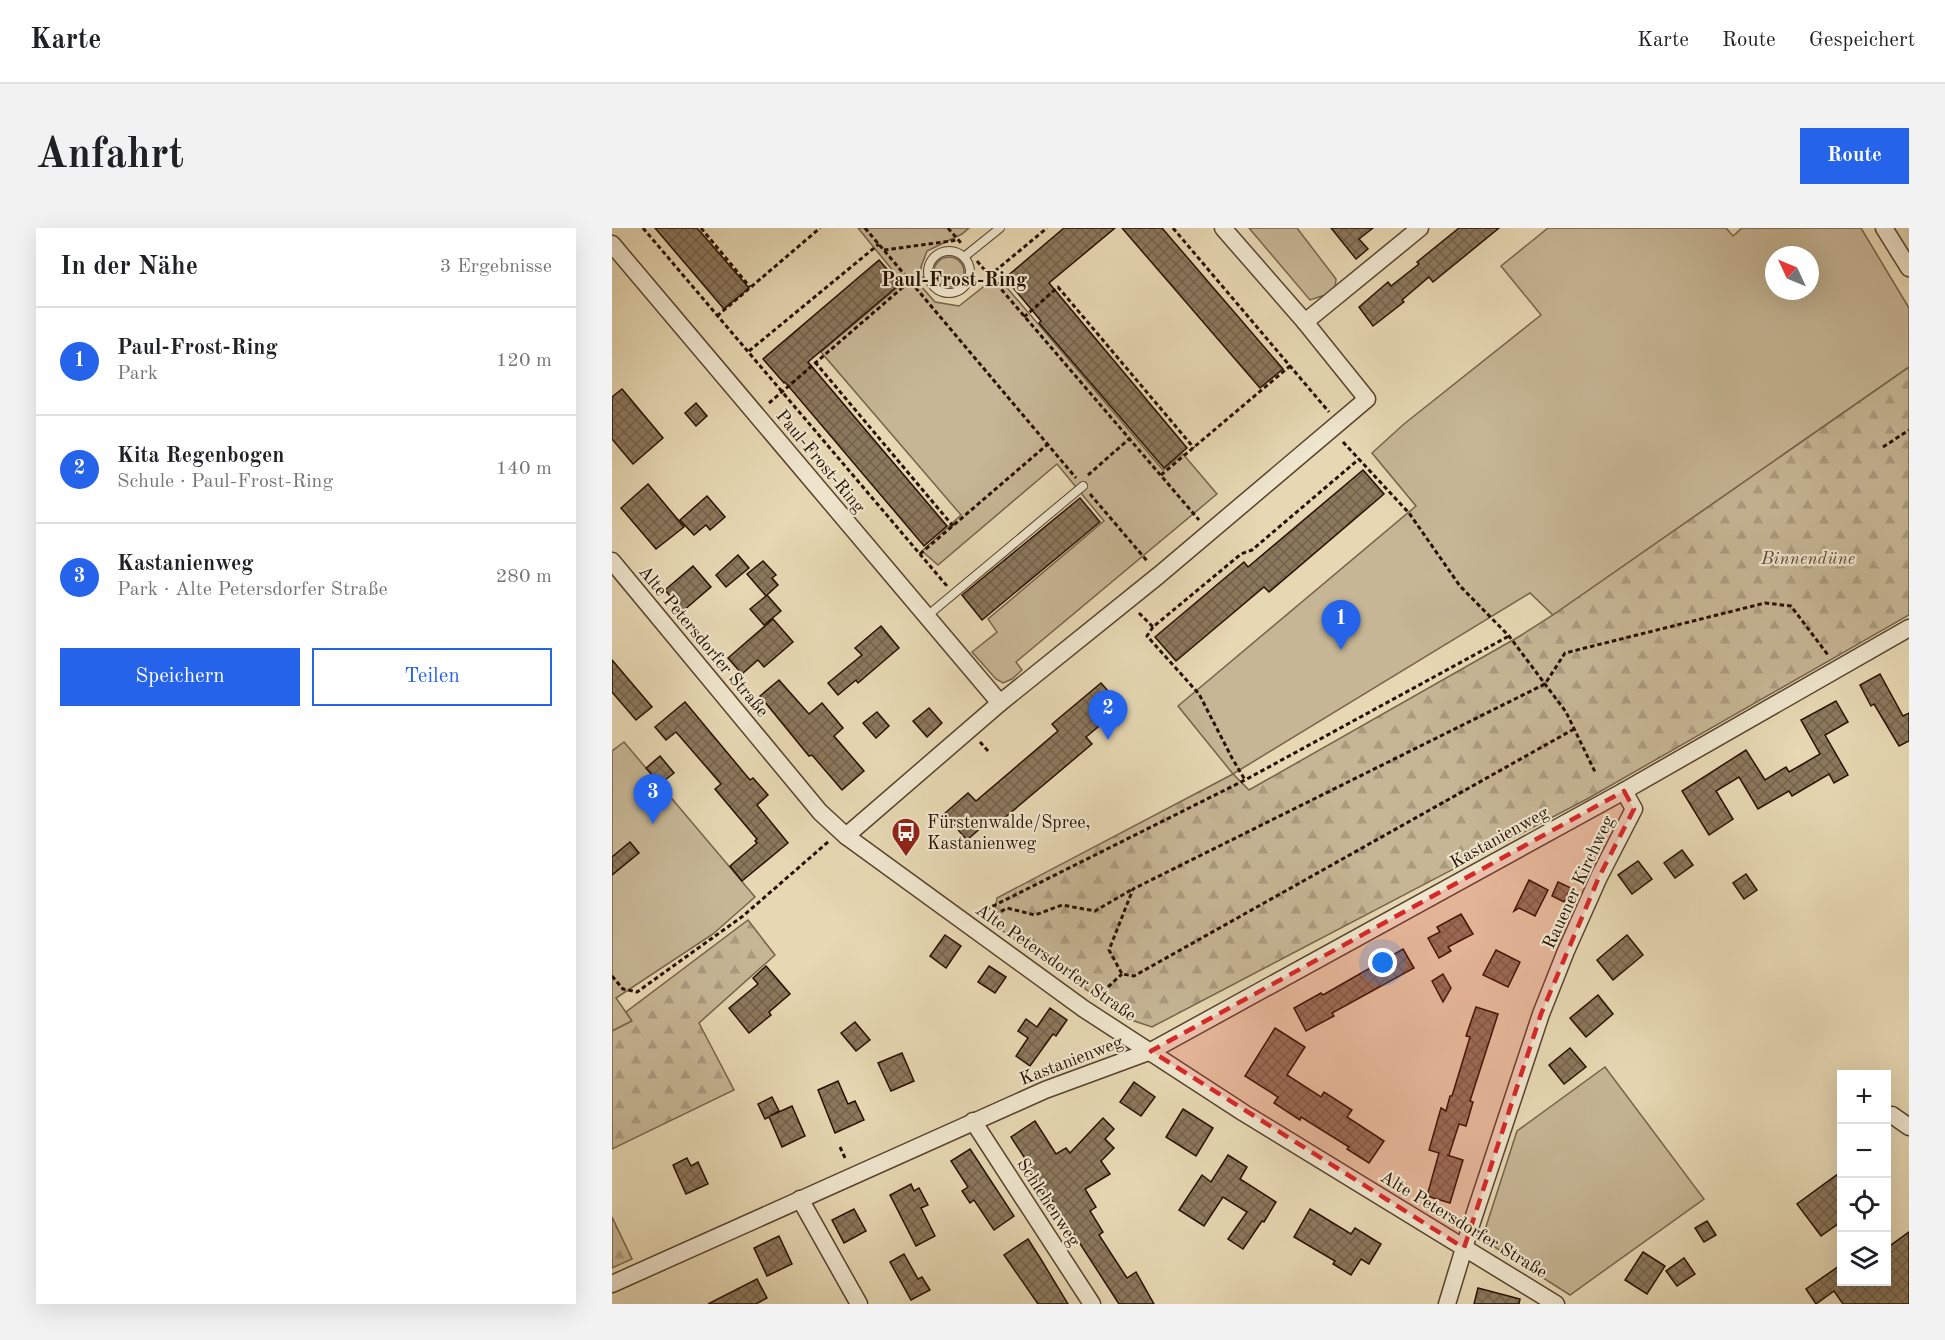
<!DOCTYPE html>
<html lang="de">
<meta charset="utf-8">
<style>
:root{--surface:#fff;--page:#f2f2f2;--text:#202124;--muted:#757577;--line:#e0e0e0;--accent:#2563eb}
body{margin:0;font-family:"Old Standard TT",serif;background:var(--page);color:var(--text)}
.controls{position:absolute;right:18px;bottom:18px;display:grid;overflow:hidden;border-radius:0px;box-shadow:0 6px 24px #0002}
.controls button{width:54px;height:54px;display:grid;place-items:center;padding:0;border:0;border-bottom:2px solid var(--line);background:var(--surface);color:var(--text);font:30px sans-serif}
.compass{position:absolute;left:1153px;top:18px;width:54px;height:54px;border-radius:50%;background:var(--surface);box-shadow:0 6px 24px #0002;rotate:314deg}
.you{position:absolute;left:771px;top:735px;width:21px;height:21px;margin:-15px;border:4px solid #fff;border-radius:50%;background:#1a73e8;box-shadow:0 0 0 9px #1a73e833}
.badge{display:grid;place-items:center;width:39px;height:39px;border-radius:50%;background:var(--accent);color:#fff;font-size:20px;font-weight:700}
.pin{position:absolute;translate:-50% -50px;filter:drop-shadow(0 2px 3px #0008)}
.pin::after{content:'';position:absolute;top:32px;width:21px;height:18px;background:inherit;clip-path:polygon(0 0,100% 0,50% 100%)}
.list{margin:0;padding:0;list-style:none}
h2{display:flex;justify-content:space-between;align-items:center;height:78px;margin:0;padding:0 24px;font-size:26px}
h2 small{font-size:20px;font-weight:400;color:var(--muted)}
.list li{display:grid;grid-template-columns:39px 1fr auto;gap:18px;align-items:center;box-sizing:border-box;height:108px;padding:0 24px;border-top:2px solid var(--line)}
.list b{display:block;font-size:22px;white-space:nowrap}
.list p{margin:0;font-size:20px;white-space:nowrap;color:var(--muted)}
.list em{font-size:20px;font-style:normal;color:var(--muted)}
.actions{display:flex;gap:12px;padding:18px 24px}
.actions a{flex:1;padding:14px 0;border:2px solid var(--accent);border-radius:0px;text-align:center;font-size:21px;color:var(--accent)}
.actions .main{background:var(--accent);color:#fff}
.icon{flex:none;width:33px;height:33px;fill:none;stroke:currentColor;stroke-width:2;stroke-linecap:round;stroke-linejoin:round}
.map{position:relative;flex:none;width:1297px;height:1076px;overflow:hidden;border-radius:0px}
header{display:flex;align-items:center;gap:36px;box-sizing:border-box;height:84px;padding:0 30px;background:var(--surface);border-bottom:2px solid var(--line)}
header strong{font-size:28px}
nav{display:flex;gap:33px;margin-inline-start:auto;font-size:21px}
.intro{display:flex;align-items:center;justify-content:space-between;box-sizing:border-box;height:144px;padding:0 36px}
h1{margin:0;font-size:42px}
.button{padding:15px 27px;border-radius:0px;background:var(--accent);color:#fff;font-size:21px;font-weight:700}
main{display:flex;gap:36px;padding:0 36px}
aside{flex:1;background:var(--surface);border-radius:0px;box-shadow:0 6px 24px #0002}
.map>svg:first-child{display:block}
</style>
<header>
<strong>Karte</strong>
<nav><a>Karte</a><a>Route</a><a>Gespeichert</a></nav>
</header>
<div class="intro"><h1>Anfahrt</h1><a class="button">Route</a></div>
<main>
<aside>
<h2>In der Nähe<small>3 Ergebnisse</small></h2>
<ul class="list">
<li><span class="badge">1</span><div><b>Paul-Frost-Ring</b><p>Park</p></div><em>120 m</em></li>
<li><span class="badge">2</span><div><b>Kita Regenbogen</b><p>Schule · Paul-Frost-Ring</p></div><em>140 m</em></li>
<li><span class="badge">3</span><div><b>Kastanienweg</b><p>Park · Alte Petersdorfer Straße</p></div><em>280 m</em></li>
</ul>
<div class="actions"><a class="main">Speichern</a><a>Teilen</a></div>
</aside>
<div class="map">
<svg width="1297" height="1076" viewBox="0 0 1297 1076">
<defs>
<pattern id="forest-firs" width="22" height="20" patternUnits="userSpaceOnUse" patternTransform="scale(1.5)"><rect width="22" height="20" fill="#c6b695"/><path d="M5 1l3.5 6h-7zM16 11l3.5 6h-7z" fill="#aa9b7f"/></pattern>
<pattern id="building-cross-hatch" width="8" height="8" patternUnits="userSpaceOnUse" patternTransform="scale(1.5)"><rect width="8" height="8" fill="#8b785d"/><path d="M0 0l8 8M0 8l8-8" fill="none" stroke="#72614a"/></pattern>
</defs>
<rect width="100%" height="100%" fill="#e6d8b3"/>
<filter id="stains"><feTurbulence type="fractalNoise" baseFrequency=".00333" numOctaves="4"/><feColorMatrix values="0 0 0 0 .2 0 0 0 0 .09 0 0 0 0 .02 0 0 0 .5 -.17"/></filter>
<radialGradient id="worn" r=".72"><stop offset=".6" stop-color="#630" stop-opacity="0"/><stop offset="1" stop-color="#630" stop-opacity=".3"/></radialGradient>
<!-- green -->
<g fill="#c6b695" stroke="#77634a" stroke-width="1.5" fill-rule="evenodd">
<polygon points="246,0 357,0 350,6 315,23 309,39 309,58 323,74 347,78 385,48 551,242 571,226 605,266 404,434 410,442 400,451 391,455 384,451 360,424 385,404 376,391 492,293 445,236 326,337 310,323 349,287 209,124 291,55"/>
<polygon points="637,0 685,0 724,51 723,60 716,66 698,72"/>
<path d="M936,0H1114L1121,8L1130,0H1249L1297,80V139L941,387L918,365L621,546L566,478L804,278L760,225L792,196L929,87L889,38ZM1162,27H1198V63H1162Z"/>
<circle cx="337" cy="44" r="15"/>
<polygon points="12,514 143,669 101,706 4,770 20,793 0,803 0,523"/>
<polygon points="993,839 1092,971 958,1067 870,1011 905,903"/>
</g>
<!-- forest -->
<g fill="url(#forest-firs)" stroke="#77634a" stroke-width="1.5">
<polygon points="1297,139 1297,387 975,571 540,799 516,791 381,696 385,670 621,546 637,562 908,408 941,387"/>
<polygon points="136,692 163,727 87,795 122,862 0,921 0,803 20,793 14,784"/>
<polygon points="0,989 20,1031 0,1040"/>
</g>
<!-- building -->
<g fill="url(#building-cross-hatch)" stroke="#281000" stroke-width="1.5">
<polygon points="43,0 85,0 137,60 112,81"/>
<polygon points="452,0 503,0 437,55 575,220 552,240 427,95 429,93 393,50"/>
<polygon points="510,0 550,0 671,141 648,160"/>
<polygon points="719,0 761,0 747,11 756,21 744,31"/>
<polygon points="847,0 887,0 821,54 817,49 790,72 792,74 761,98 747,79 776,54 779,58 807,36 805,34"/>
<polygon points="267,32 288,56 196,134 335,298 312,318 173,154 172,155 151,131"/>
<polygon points="10,161 51,210 21,236 0,211 0,169"/>
<polygon points="84,175 95,188 84,198 73,185"/>
<polygon points="751,242 772,266 657,364 652,359 564,433 543,409 632,334 636,339"/>
<polygon points="36,256 72,299 44,321 9,280"/>
<polygon points="95,268 113,289 98,302 94,297 82,307 68,292"/>
<polygon points="468,270 488,294 370,392 350,367"/>
<polygon points="126,327 137,340 114,359 104,347"/>
<polygon points="151,333 164,347 160,350 166,357 155,367 169,383 152,397 138,381 154,368 135,346"/>
<polygon points="81,338 99,359 71,383 53,362"/>
<polygon points="161,391 181,414 152,439 146,432 130,446 116,430"/>
<polygon points="269,398 287,420 246,455 244,452 226,467 216,455 250,427 243,420"/>
<polygon points="0,432 40,479 24,492 0,464"/>
<polygon points="1268,446 1291,488 1297,485 1297,513 1287,518 1262,476 1259,478 1248,457"/>
<polygon points="167,452 197,486 210,475 231,500 222,508 252,543 230,562 200,527 197,528 148,468"/>
<polygon points="489,455 510,479 474,509 480,516 384,597 379,591 355,612 332,586 356,565 364,573 446,503 440,496"/>
<polygon points="1224,473 1236,494 1213,507 1236,547 1222,555 1217,546 1180,568 1177,563 1146,581 1127,549 1104,563 1121,591 1097,607 1070,563 1134,522 1153,552 1174,539 1177,544 1208,526 1189,492"/>
<polygon points="73,474 138,552 141,550 156,567 145,577 176,615 130,653 118,638 145,615 143,613 145,611 103,561 109,556 64,504 54,512 43,499"/>
<polygon points="317,480 330,495 315,509 301,493"/>
<polygon points="265,484 277,498 264,510 251,495"/>
<polygon points="48,528 62,545 48,556 34,540"/>
<polygon points="18,614 27,625 0,647 0,629"/>
<polygon points="1070,622 1081,637 1063,650 1052,635"/>
<polygon points="1026,633 1040,651 1020,666 1006,647"/>
<polygon points="1134,646 1145,662 1132,671 1121,655"/>
<polygon points="917,652 936,662 923,688 907,680 902,683"/>
<polygon points="946,654 959,660 952,674 940,668"/>
<polygon points="849,686 861,706 836,719 839,723 827,730 816,710 828,704 825,699"/>
<polygon points="333,707 349,718 334,740 318,728"/>
<polygon points="1015,707 1031,727 1001,752 985,732"/>
<polygon points="791,721 802,740 720,785 722,788 694,803 682,780 709,765 711,767"/>
<polygon points="884,722 908,734 896,759 871,747"/>
<polygon points="154,738 178,766 157,784 159,787 137,805 117,780 146,756 141,750"/>
<polygon points="377,738 394,749 383,765 366,754"/>
<polygon points="831,746 839,760 831,774 820,753"/>
<polygon points="986,767 1001,786 974,809 958,790"/>
<polygon points="864,779 886,786 858,873 861,874 854,898 847,896 837,927 835,927 851,932 838,975 815,968 827,925 817,922 829,880 834,883 838,868 840,868 858,809 854,808"/>
<polygon points="438,780 455,792 444,808 441,806 418,838 404,828 416,810 406,803 414,791 425,799"/>
<polygon points="243,794 258,812 244,823 229,805"/>
<polygon points="663,800 693,819 675,847 709,869 712,864 740,882 735,889 772,913 757,935 735,921 737,919 689,889 688,892 662,875 666,869 633,848"/>
<polygon points="958,820 974,839 952,856 937,837"/>
<polygon points="290,825 302,853 279,863 266,835"/>
<polygon points="226,853 236,876 243,873 252,892 223,905 206,862"/>
<polygon points="522,854 543,869 529,888 508,874"/>
<polygon points="160,869 167,883 158,888 180,878 193,908 170,919 157,889 153,891 146,876"/>
<polygon points="571,881 601,900 584,928 554,909"/>
<polygon points="491,890 502,901 493,911 502,920 489,933 498,946 473,961 484,979 478,983 491,1004 487,1007 515,1050 524,1044 542,1076 507,1076 399,909 423,893 444,926 454,920 458,925"/>
<polygon points="358,921 402,988 382,1002 362,972 358,975 350,963 356,959 339,933"/>
<polygon points="616,927 635,939 628,951 664,974 652,994 650,993 631,1021 616,1011 635,984 611,969 592,998 567,982 590,947 599,954"/>
<polygon points="75,930 79,938 86,934 96,956 74,966 61,937"/>
<polygon points="1230,943 1230,993 1209,1008 1185,976"/>
<polygon points="299,956 302,963 307,960 316,977 309,980 323,1008 304,1018 278,967"/>
<polygon points="242,981 254,1003 232,1015 220,992"/>
<polygon points="698,981 739,1006 743,1000 769,1016 757,1036 749,1031 739,1047 721,1036 723,1033 682,1009"/>
<polygon points="1095,993 1104,1007 1092,1014 1083,1000"/>
<polygon points="1297,1004 1297,1076 1231,1076 1222,1063 1204,1076 1194,1061 1230,1036 1230,1053 1275,1053 1275,1020"/>
<polygon points="167,1008 180,1036 155,1048 142,1020"/>
<polygon points="416,1011 430,1033 456,1076 426,1076 392,1027"/>
<polygon points="1031,1024 1053,1038 1035,1066 1013,1052"/>
<polygon points="292,1026 306,1051 310,1049 318,1062 299,1072 278,1034"/>
<polygon points="1072,1030 1083,1046 1065,1058 1054,1043"/>
<polygon points="145,1051 155,1070 144,1076 96,1076"/>
<polygon points="866,1060 908,1071 907,1076 862,1076"/>
</g>
<g fill="none" stroke-linecap="round" stroke-linejoin="round">
<!-- lane casing -->
<g stroke="#58422d" stroke-width="10">
<g id="lane">
<circle cx="337" cy="44" r="21"/>
<polyline points="352,29 388,0"/>
<polyline points="315,388 471,258"/>
</g>
</g>
<!-- street casing -->
<g stroke="#58422d" stroke-width="19">
<g id="street">
<polyline points="1272,0 1297,40"/>
<polyline points="0,16 388,475"/>
<polyline points="693,94 808,0"/>
<polyline points="0,333 208,584 234,608 472,781 632,885 944,1076"/>
<polyline points="234,608 388,475 547,347 755,171 693,94 611,0"/>
<polyline points="1280,887 1297,899"/>
<polyline points="361,893 480,1076"/>
<polyline points="188,971 247,1076"/>
<polyline points="0,1056 433,862 539,823 1012,563 1297,400"/>
<polyline points="835,1076 860,994 929,786 954,723 987,649 1022,581 1012,563"/>
</g>
</g>
<!-- path -->
<g stroke="#281000" stroke-width="3" stroke-dasharray="4.5 3" stroke-linecap="butt">
<polyline points="31,0 335,358"/>
<polyline points="89,0 138,59"/>
<polyline points="253,0 298,53 316,49"/>
<polyline points="336,0 349,15"/>
<polyline points="561,0 717,184"/>
<polyline points="272,22 346,12"/>
<polyline points="365,33 587,292"/>
<polyline points="377,48 435,0"/>
<polyline points="105,88 208,0"/>
<polyline points="412,89 446,59 582,220"/>
<polyline points="137,123 267,16"/>
<polyline points="203,134 341,298"/>
<polyline points="157,175 298,53 464,250"/>
<polyline points="731,214 797,285 848,358 897,408 954,484 984,546"/>
<polyline points="1271,219 1297,202"/>
<polyline points="476,247 517,211"/>
<polyline points="549,247 678,138"/>
<polyline points="478,266 536,334"/>
<polyline points="308,326 436,216"/>
<polyline points="527,385 541,399 629,326 640,322 747,231"/>
<polyline points="541,399 535,408 587,466 620,530 633,552"/>
<polyline points="962,501 522,748 510,746 497,722 521,661 933,456 953,425 1153,375 1179,378 1216,427"/>
<polyline points="368,514 377,524"/>
<polyline points="367,685 633,552 897,408"/>
<polyline points="376,691 395,680 423,687 450,677 483,683 519,662"/>
<polyline points="0,748 11,761 25,764 131,688 216,614"/>
<polyline points="485,769 510,746"/>
<polyline points="228,919 234,932"/>
</g>
<!-- lane -->
<use href="#lane" stroke="#efe6ce" stroke-width="8"/>
<!-- street -->
<use href="#street" stroke="#efe6ce" stroke-width="16"/>
</g>
<!-- marked area -->
<path fill="#d62828" fill-opacity="0.2" stroke="#d62828" stroke-width="4.5" stroke-dasharray="12 8" stroke-linejoin="round" d="M1012,563L1022,581L987,649L929,786L852,1020L539,823Z"/>
<!-- icons -->
<defs>
<g id="bus-pin" transform="scale(1.5)"><path d="M0 17L-7.5 6A9.5 9.5 0 1 1 7.5 6Z" fill="#8f2418" stroke="#efe6ce"/><path d="M-5-6H5V4H4V6H2V4H-2V6H-4V4H-5ZM-3.5-4V0h7V-4ZM-3.5 1.2v1.5H-2V1.2ZM2 1.2v1.5H3.5V1.2Z" fill="#fff"/></g>
</defs>
<g fill-rule="evenodd">
<use href="#bus-pin" x="294" y="604"/>
</g>
<g text-anchor="middle" stroke-width="4.5" stroke-linejoin="round" paint-order="stroke">
<!-- street labels -->
<g font-size="18" fill="#281000" stroke="#efe6ce">
<text transform="translate(209 233) rotate(50)" y="6">Paul-Frost-Ring</text>
<text transform="translate(92 413) rotate(50)" y="6">Alte Petersdorfer Straße</text>
<text transform="translate(887 609) rotate(-29)" y="6">Kastanienweg</text>
<text transform="translate(966 654) rotate(-65)" y="6">Rauener Kirchweg</text>
<text transform="translate(444 734) rotate(35)" y="6">Alte Petersdorfer Straße</text>
<text transform="translate(459 832) rotate(-21)" y="6">Kastanienweg</text>
<text transform="translate(437 974) rotate(57)" y="6">Schlehenweg</text>
<text transform="translate(852 996) rotate(31)" y="6">Alte Petersdorfer Straße</text>
</g>
<!-- park labels -->
<g font-size="18" font-style="italic" fill="#5f4a34" stroke="#efe6ce">
<text x="1196" y="336">Binnendüne</text>
</g>
<!-- poi labels -->
<g font-size="18" fill="#281000" stroke="#efe6ce" text-anchor="start">
<text x="315" y="600">Fürstenwalde/Spree,<tspan x="315" dy="21">Kastanienweg</tspan></text>
</g>
<!-- neighbourhood labels -->
<g font-size="20" font-weight="bold" fill="#281000" stroke="#efe6ce">
<text x="342" y="58">Paul-Frost-Ring</text>
</g>
</g>
<rect width="100%" height="100%" filter="url(#stains)"/>
<rect width="100%" height="100%" fill="url(#worn)"/>
</svg>
<div class="controls">
<button>+</button>
<button>−</button>
<button><svg class="icon" aria-label="locate" viewBox="0 0 24 24"><circle cx="12" cy="12" r="6"/><path d="M12 2v4M12 18v4M2 12h4M18 12h4"/></svg></button>
<button><svg class="icon" aria-label="layers" viewBox="0 0 24 24"><path d="M12 4l9 5-9 5-9-5zM3 14l9 5 9-5"/></svg></button>
</div>
<svg class="compass" viewBox="-18 -18 36 36"><path d="M0-13l5 13h-10z" fill="#e53935"/><path d="M0 13l5-13h-10z" fill="#757577"/></svg>
<div class="you"></div>
<div class="pin badge" style="left:729px;top:422px">1</div>
<div class="pin badge" style="left:496px;top:512px">2</div>
<div class="pin badge" style="left:41px;top:596px">3</div>
</div>
</main>
